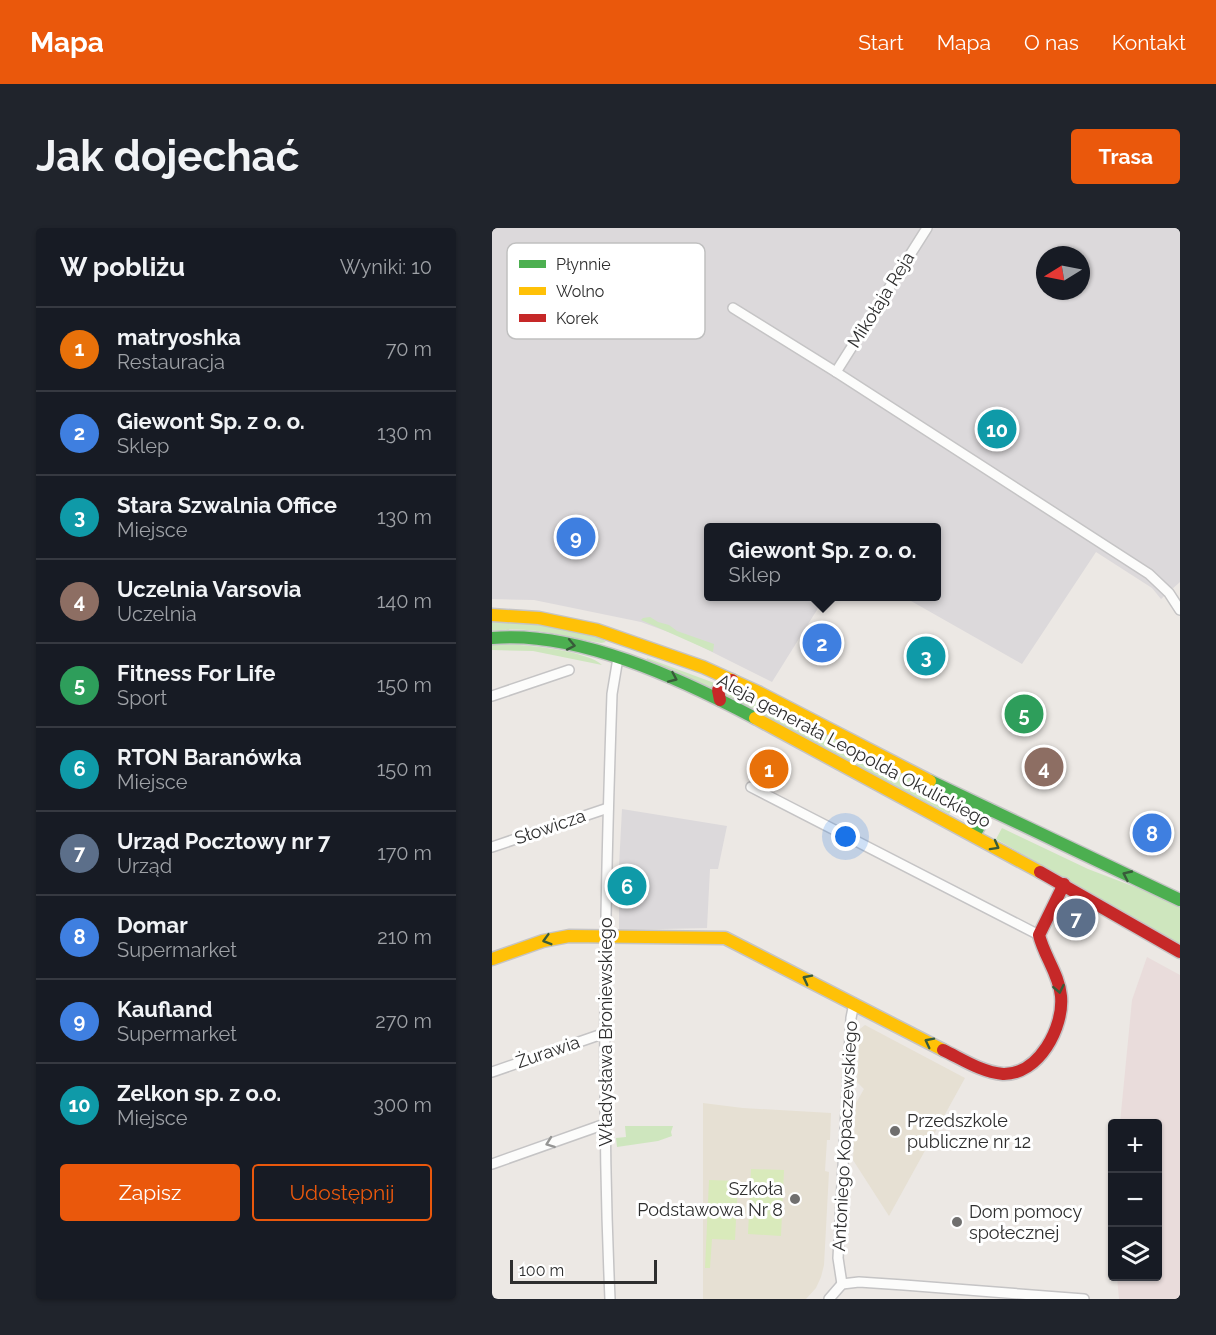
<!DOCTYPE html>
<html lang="pl">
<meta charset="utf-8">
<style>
:root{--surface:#171b24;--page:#20242c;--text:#f1f3f6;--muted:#9ea1a6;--line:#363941;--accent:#ea580c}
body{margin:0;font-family:Raleway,sans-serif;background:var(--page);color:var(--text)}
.controls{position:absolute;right:18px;bottom:18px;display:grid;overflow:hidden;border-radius:6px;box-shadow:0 2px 4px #0004}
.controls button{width:54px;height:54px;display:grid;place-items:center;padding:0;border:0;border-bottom:2px solid var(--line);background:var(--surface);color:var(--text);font:30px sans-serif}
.compass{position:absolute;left:544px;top:18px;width:54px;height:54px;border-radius:50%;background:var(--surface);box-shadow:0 2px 4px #0004;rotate:260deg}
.scale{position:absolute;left:18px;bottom:15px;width:147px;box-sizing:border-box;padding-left:6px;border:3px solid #2e2e2e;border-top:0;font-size:16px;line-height:21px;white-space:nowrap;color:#2e2e2e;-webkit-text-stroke:4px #fff;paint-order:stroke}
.you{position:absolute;left:354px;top:609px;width:21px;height:21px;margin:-15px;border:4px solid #fff;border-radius:50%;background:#1a73e8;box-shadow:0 0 0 9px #1a73e833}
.badge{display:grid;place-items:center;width:39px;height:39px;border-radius:50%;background:var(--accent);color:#fff;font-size:20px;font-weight:700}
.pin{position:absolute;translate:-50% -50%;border:3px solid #fff;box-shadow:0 2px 6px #0006}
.popup{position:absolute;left:212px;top:295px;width:237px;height:78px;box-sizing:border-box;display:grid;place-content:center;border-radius:6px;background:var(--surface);filter:drop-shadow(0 2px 4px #0005);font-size:20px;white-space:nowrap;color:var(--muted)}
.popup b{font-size:22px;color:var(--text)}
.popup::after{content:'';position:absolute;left:50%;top:100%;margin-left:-12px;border:12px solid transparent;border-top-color:var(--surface)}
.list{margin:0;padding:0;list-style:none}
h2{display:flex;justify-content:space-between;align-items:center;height:78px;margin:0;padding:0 24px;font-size:26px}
h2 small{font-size:20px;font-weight:400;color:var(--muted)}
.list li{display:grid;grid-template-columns:39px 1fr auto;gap:18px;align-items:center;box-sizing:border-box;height:84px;padding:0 24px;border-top:2px solid var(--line)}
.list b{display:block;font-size:22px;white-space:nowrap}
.list p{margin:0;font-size:20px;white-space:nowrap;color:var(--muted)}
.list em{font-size:20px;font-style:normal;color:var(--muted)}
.actions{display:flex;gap:12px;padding:18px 24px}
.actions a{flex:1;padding:14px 0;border:2px solid var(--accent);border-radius:6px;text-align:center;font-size:21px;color:var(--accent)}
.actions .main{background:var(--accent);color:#fff}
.icon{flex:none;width:33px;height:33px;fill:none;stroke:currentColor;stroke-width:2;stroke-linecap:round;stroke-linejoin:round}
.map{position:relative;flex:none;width:688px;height:1071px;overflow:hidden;border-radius:6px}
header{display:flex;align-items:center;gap:36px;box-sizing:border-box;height:84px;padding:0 30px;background:var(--accent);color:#fff}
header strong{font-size:28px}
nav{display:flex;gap:33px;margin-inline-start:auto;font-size:21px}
.intro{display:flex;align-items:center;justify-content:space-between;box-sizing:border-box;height:144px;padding:0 36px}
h1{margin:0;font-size:42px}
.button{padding:15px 27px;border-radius:6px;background:var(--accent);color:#fff;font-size:21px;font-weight:700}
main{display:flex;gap:36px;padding:0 36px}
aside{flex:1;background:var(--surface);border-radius:6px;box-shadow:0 2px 4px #0004}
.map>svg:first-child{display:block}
</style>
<header>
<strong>Mapa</strong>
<nav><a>Start</a><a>Mapa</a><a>O nas</a><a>Kontakt</a></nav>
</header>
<div class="intro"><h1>Jak dojechać</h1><a class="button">Trasa</a></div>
<main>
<aside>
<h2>W pobliżu<small>Wyniki: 10</small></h2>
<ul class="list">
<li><span class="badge" style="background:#e8710a">1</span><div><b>matryoshka</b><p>Restauracja</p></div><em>70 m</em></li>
<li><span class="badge" style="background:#3f7fe0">2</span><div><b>Giewont Sp. z o. o.</b><p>Sklep</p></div><em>130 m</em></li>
<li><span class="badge" style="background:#0f9aa8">3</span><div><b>Stara Szwalnia Office</b><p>Miejsce</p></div><em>130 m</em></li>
<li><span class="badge" style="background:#8d6e63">4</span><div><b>Uczelnia Varsovia</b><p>Uczelnia</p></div><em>140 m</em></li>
<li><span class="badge" style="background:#2e9e5b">5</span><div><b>Fitness For Life</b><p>Sport</p></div><em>150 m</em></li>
<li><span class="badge" style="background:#0f9aa8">6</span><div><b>RTON Baranówka</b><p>Miejsce</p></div><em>150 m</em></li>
<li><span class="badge" style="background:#5c6f8a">7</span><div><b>Urząd Pocztowy nr 7</b><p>Urząd</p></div><em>170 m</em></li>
<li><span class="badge" style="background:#3f7fe0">8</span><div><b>Domar</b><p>Supermarket</p></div><em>210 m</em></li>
<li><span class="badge" style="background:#3f7fe0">9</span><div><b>Kaufland</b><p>Supermarket</p></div><em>270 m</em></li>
<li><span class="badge" style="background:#0f9aa8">10</span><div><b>Zelkon sp. z o.o.</b><p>Miejsce</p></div><em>300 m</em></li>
</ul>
<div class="actions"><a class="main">Zapisz</a><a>Udostępnij</a></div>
</aside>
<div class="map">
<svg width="688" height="1071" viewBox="0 0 688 1071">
<rect width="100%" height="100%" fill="#ece8e4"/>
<!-- industrial -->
<g fill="#dcd9db" fill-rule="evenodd">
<path d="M0,0H688V354L669,371L660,360L604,324L530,436L412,369L444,368V300H216V368L333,369L280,454L190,409L149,394L42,372L0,371ZM553,27H589V63H553Z"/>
<polygon points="130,581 235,598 226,641 218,641 215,700 127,702 127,638"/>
</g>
<!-- education -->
<g fill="#e6e0d3">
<polygon points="373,797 473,850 397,988 361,932 364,875 372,861 365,854 368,801"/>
<polygon points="211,875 251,880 339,885 338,912 335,912 333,943 337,944 332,1037 329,1049 324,1060 314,1071 211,1071"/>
</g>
<!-- medical -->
<polygon fill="#e9dcdb" points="655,729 688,747 688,1071 627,1071 625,1049 666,1048 666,896 628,895 640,772"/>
<!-- green -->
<g fill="#cee6be">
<polygon points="158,389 166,394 177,397 185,403 222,416 221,424 149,392 151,390"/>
<path d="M0,394C24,395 97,398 114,414L109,415C74,409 36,397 0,403Z"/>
<path d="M4,416C27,416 94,422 110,437L41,423L0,422V417Z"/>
<polygon points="155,430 225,456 221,463 154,433"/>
<polygon points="238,462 288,482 464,573 457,586 235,470 234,466"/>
<polygon points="510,600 596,641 656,664 688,678 688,716 504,611"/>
<polygon points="133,898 181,898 179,904 180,908 166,913 125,919 124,910 134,909"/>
</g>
<!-- pitch -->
<g fill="#d9eabb">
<polygon points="259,941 292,942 289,1008 256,1006"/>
<polygon points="217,952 246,953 243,1012 220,1011 218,1040 213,1040"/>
</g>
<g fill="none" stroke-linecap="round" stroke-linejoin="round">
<!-- street casing -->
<g stroke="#c5c4c5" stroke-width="12">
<g id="street">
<polyline points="241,80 344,144 657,346 677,365 688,382"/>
<polyline points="344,144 435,0"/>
<polyline points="0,468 77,442"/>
<polyline points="259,559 547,707"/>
<polyline points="0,619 116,580"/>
<polyline points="0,844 113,805"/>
<polyline points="0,936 113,896"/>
<polyline points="350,1056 346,1030 359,790 362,775"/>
<polyline points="350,1056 367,1054 412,1057 592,1071"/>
<path d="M118,1071C109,869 113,668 120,466L126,430"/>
<polyline points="337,1071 350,1056"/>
</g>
</g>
<!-- fast casing -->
<g stroke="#c5c4c5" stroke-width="15">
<g id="fast">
<path d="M0,410C85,402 189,451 263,490"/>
<polyline points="438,553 688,672"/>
<polyline points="483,606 496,581"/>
</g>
</g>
<!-- slow casing -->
<g stroke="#c5c4c5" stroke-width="15">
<g id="slow">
<polyline points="0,387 47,390 105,402 211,439 266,464 438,553"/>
<polyline points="263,490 548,644"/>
<polyline points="0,731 51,713 77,708 233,710 451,822"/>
</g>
</g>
<!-- jam casing -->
<g stroke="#c5c4c5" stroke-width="15">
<g id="jam">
<polyline points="228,472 226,462 233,455 240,452"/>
<polyline points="548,644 688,724"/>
<path d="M451,822C470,831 489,844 511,846C547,847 572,799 569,768C567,746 552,728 547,707L572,656"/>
</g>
</g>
<!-- street -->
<use href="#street" stroke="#fcfcfb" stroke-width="9"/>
<!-- fast -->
<use href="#fast" stroke="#4caf50" stroke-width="12"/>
<!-- slow -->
<use href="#slow" stroke="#ffc107" stroke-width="12"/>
<!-- jam -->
<use href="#jam" stroke="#c62828" stroke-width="12"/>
</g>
<!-- one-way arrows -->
<defs><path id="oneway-chevron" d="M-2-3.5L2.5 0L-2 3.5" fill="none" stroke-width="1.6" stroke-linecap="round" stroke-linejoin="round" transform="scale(1.5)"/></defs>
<g stroke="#385b3a">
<use href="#oneway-chevron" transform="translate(79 417) rotate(11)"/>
<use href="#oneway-chevron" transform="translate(181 450) rotate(24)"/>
<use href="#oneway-chevron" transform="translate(503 618) rotate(29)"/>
<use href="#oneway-chevron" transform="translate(635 647) rotate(-155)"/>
<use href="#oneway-chevron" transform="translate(55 712) rotate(164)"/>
<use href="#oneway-chevron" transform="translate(315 751) rotate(-153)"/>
<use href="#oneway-chevron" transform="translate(567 761) rotate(79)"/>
<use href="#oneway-chevron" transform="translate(437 814) rotate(-153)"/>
</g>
<use stroke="#959594" href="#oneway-chevron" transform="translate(58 915) rotate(160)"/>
<!-- markers -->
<g fill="#706f6e" stroke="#fff" stroke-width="2">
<circle cx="403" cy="903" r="6"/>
<circle cx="303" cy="971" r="6"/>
<circle cx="465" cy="994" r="6"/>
</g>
<g text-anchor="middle" stroke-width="6" stroke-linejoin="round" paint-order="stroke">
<!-- street labels -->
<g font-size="18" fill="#2e2e2e" stroke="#fff">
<text transform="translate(389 72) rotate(-58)" y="6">Mikołaja Reja</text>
<text transform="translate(362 523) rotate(28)" y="6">Aleja generała Leopolda Okulickiego</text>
<text transform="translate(58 599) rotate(-19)" y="6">Słowicza</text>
<text transform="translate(114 804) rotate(-90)" y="6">Władysława Broniewskiego</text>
<text transform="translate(56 824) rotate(-19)" y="6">Żurawia</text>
<text transform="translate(353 908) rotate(-87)" y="6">Antoniego Kopaczewskiego</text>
</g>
<!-- poi labels -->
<g font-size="18" fill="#2e2e2e" stroke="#fff" text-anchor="start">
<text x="415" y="899">Przedszkole<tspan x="415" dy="21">publiczne nr 12</tspan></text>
<text x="291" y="967" text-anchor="end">Szkoła<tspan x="291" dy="21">Podstawowa Nr 8</tspan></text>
<text x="477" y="990">Dom pomocy<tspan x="477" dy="21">społecznej</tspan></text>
</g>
</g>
<!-- legend -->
<rect x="15" y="15" width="198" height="96" rx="9" fill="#fff" stroke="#c0c0c0" stroke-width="1.5"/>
<rect x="27" y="32" width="27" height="8" fill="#4caf50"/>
<rect x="27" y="59" width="27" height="8" fill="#ffc107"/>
<rect x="27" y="86" width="27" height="8" fill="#c62828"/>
<g font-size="16" fill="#2e2e2e">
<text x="64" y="42">Płynnie</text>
<text x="64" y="69">Wolno</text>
<text x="64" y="96">Korek</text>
</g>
</svg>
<div class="controls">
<button>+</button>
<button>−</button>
<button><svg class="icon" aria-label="layers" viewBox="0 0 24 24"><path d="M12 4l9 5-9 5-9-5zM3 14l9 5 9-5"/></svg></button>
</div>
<svg class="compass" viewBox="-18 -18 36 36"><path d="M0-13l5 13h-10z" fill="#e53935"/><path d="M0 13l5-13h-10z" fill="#9ea1a6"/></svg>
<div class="scale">100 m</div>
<div class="you"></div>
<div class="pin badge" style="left:277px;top:541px;background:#e8710a">1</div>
<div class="pin badge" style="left:330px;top:415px;background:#3f7fe0">2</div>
<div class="popup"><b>Giewont Sp. z o. o.</b>Sklep</div>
<div class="pin badge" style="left:434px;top:428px;background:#0f9aa8">3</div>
<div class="pin badge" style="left:552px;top:539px;background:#8d6e63">4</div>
<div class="pin badge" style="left:532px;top:486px;background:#2e9e5b">5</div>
<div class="pin badge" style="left:135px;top:658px;background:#0f9aa8">6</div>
<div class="pin badge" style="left:584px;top:690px;background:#5c6f8a">7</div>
<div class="pin badge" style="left:660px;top:605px;background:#3f7fe0">8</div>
<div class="pin badge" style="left:84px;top:309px;background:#3f7fe0">9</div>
<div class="pin badge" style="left:505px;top:201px;background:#0f9aa8">10</div>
</div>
</main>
